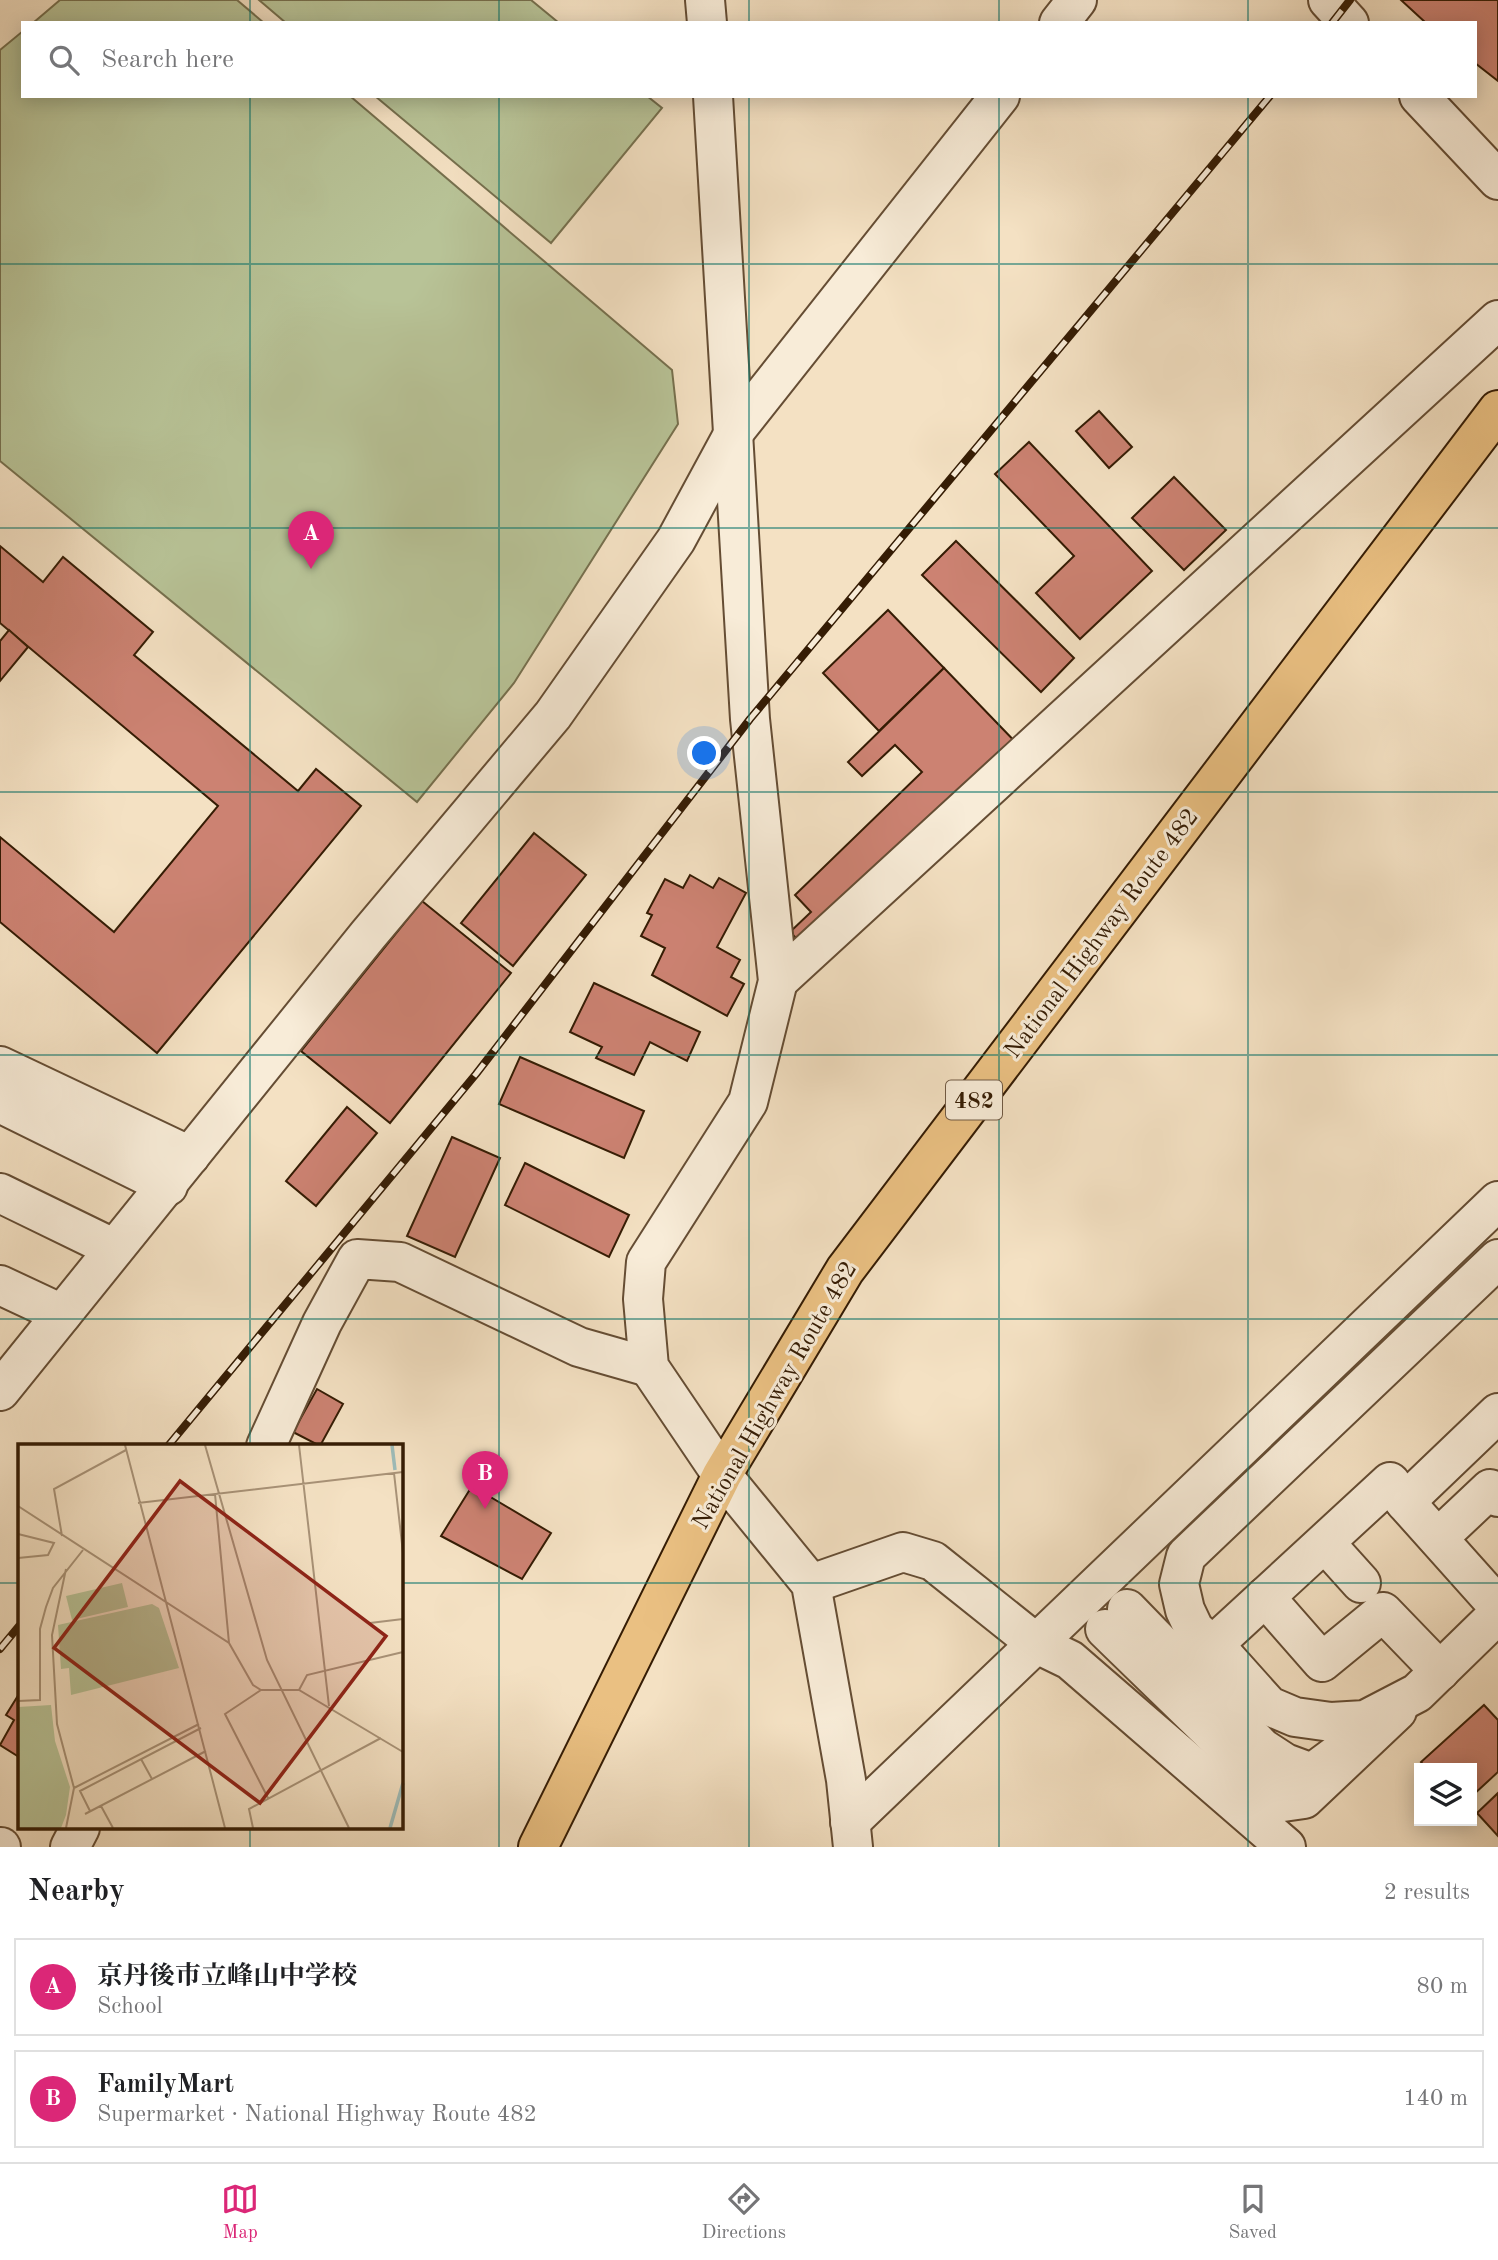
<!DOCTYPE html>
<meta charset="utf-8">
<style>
:root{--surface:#fff;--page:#f2f2f2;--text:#202124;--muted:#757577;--line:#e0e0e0;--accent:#db2777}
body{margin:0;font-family:"Old Standard TT","Noto Serif JP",serif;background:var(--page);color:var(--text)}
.controls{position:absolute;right:21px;bottom:21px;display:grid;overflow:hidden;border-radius:0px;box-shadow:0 4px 18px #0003}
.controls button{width:63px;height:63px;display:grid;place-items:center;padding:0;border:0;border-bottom:2px solid var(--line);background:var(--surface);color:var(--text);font:35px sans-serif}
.you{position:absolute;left:705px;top:754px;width:24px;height:24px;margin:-18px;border:5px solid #fff;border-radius:50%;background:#1a73e8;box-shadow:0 0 0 10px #1a73e833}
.badge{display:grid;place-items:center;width:46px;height:46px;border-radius:50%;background:var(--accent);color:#fff;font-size:23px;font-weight:700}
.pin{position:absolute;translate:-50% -58px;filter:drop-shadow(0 2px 4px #0008)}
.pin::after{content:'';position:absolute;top:37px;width:24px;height:21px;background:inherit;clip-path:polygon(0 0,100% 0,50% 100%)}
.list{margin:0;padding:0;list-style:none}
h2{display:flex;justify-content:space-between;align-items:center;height:91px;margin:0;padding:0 28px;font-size:30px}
h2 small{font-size:23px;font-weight:400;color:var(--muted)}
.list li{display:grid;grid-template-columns:46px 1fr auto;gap:21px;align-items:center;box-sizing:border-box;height:98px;margin:0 14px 14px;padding:0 14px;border:2px solid var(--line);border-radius:0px}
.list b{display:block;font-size:26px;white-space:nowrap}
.list p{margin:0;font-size:23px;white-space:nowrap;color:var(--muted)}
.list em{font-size:23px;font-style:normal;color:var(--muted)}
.icon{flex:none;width:38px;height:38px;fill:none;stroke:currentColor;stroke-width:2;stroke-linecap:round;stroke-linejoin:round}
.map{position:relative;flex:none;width:1498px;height:1847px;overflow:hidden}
.search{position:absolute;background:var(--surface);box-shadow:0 4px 18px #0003;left:21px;right:21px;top:21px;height:77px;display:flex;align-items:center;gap:18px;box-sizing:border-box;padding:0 24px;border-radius:0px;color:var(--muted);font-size:26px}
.sheet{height:315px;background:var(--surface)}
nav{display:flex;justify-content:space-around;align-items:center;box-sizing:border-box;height:98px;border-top:2px solid var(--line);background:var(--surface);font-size:19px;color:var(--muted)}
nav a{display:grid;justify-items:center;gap:4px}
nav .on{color:var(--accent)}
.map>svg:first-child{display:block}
</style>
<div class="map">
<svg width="1498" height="1847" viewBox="0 0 1498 1847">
<rect width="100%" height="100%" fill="#f4e1c3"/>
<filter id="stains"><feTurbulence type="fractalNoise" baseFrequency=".00286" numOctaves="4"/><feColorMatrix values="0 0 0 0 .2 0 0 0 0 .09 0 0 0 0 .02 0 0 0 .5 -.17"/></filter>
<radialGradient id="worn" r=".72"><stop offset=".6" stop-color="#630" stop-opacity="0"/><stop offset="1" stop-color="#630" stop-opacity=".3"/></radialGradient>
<!-- green -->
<g fill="#b8c397" stroke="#76704e" stroke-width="2">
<polygon points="60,0 237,0 264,23 33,23"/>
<polygon points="259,0 531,0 559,23 286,23"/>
<polygon points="23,31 23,96 350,96 672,370 678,424 514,683 417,802 0,461 0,50"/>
<polygon points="375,96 647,96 662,108 551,243"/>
</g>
<!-- building -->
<g fill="#cc8272" stroke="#351c04" stroke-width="2">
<polygon points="1401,0 1498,0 1498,81 1475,63 1475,23 1426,23"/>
<polygon points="1099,411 1132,447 1109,468 1076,431"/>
<polygon points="1029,442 1152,571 1080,639 1036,593 1074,556 995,474"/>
<polygon points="1174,477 1226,530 1184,570 1132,518"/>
<polygon points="956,541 1074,658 1041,692 922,575"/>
<polygon points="0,546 43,582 63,557 153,632 134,655 298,791 316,769 361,806 157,1053 0,922 0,837 114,932 218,806 0,623"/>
<polygon points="888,610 944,668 879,731 823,673"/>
<polygon points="9,630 28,647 0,681 0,641"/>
<polygon points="944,668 1024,751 814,956 790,932 811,912 795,895 922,772 895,745 862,776 848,762"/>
<polygon points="534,833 586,875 513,966 461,923"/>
<polygon points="690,875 713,888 719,878 746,893 717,947 740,960 731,977 744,984 727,1016 652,975 665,948 641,936 652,915 647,913 665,879 683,888"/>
<polygon points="422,901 511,973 390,1123 301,1051"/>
<polygon points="594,983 700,1032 687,1061 650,1042 634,1075 596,1058 602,1047 570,1032"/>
<polygon points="520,1057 644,1111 624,1158 499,1104"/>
<polygon points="347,1107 377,1133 316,1206 286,1181"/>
<polygon points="452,1137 500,1158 455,1257 407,1236"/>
<polygon points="525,1163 629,1215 609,1257 505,1205"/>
<polygon points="317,1389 343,1404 320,1446 293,1432"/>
<polygon points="472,1486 551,1533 522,1579 441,1536"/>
<polygon points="19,1694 19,1757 0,1745 14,1720 6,1715"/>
<polygon points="1484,1705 1498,1720 1498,1772 1472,1796 1472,1768 1426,1768 1421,1762"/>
<polygon points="1498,1793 1498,1836 1477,1813"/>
</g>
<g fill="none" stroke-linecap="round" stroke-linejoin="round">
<!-- minor casing -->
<g stroke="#654d34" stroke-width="42">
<g id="minor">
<polyline points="705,0 707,23"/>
<polyline points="1328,0 1349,23"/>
<polyline points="1059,23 1077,0"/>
<polyline points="713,96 750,719 778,981 748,1102 646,1262 643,1299 649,1367 722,1475 811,1584 846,1780 853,1847"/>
<polyline points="1419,96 1498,180"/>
<polyline points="778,981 1498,320"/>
<polyline points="0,1066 190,1156"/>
<polyline points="0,1103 168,1186"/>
<polyline points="0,1193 113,1248"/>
<polyline points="1498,1259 1186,1556 1179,1584 1185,1610 1194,1629 1226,1658 1269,1706 1295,1717 1331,1722 1365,1720 1417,1693 1498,1614"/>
<polyline points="0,1285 62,1314"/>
<polyline points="0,1391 368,935 553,715 676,540 735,431 1000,96"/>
<polyline points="266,1446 322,1323 357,1259 400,1262 579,1347 649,1367"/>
<polyline points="1405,1502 1498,1606"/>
<polyline points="1438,1538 1490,1489 1498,1497"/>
<polyline points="1325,1543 1361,1583"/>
<polyline points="811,1584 903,1552 933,1561 1037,1644 1070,1660 1286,1847"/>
<polyline points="1265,1597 1322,1662 1383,1612 1440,1671"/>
<polyline points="1127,1609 1262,1748 1285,1763 1312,1773 1343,1750"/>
<polyline points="1105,1629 1283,1802 1304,1799 1397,1711"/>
<polyline points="1212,1646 1390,1482 1405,1502 1498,1413"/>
<polyline points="850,1822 1498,1201"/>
<polyline points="0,1847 1,1847"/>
<polyline points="70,1847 80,1828"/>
</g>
</g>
<!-- highway casing -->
<g stroke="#351c04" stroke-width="42">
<polyline id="highway" points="538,1847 722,1475 845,1270 1498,410"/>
</g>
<!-- minor -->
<use href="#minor" stroke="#f8ecd8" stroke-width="38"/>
<!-- highway -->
<use href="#highway" stroke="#eac082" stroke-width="38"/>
<!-- rail casing -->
<g stroke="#351c04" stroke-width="8">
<g id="rail">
<polyline points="1332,23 1350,0"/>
<polyline points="168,1446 476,1074 750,719 1270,96"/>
<polyline points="0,1649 19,1626"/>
</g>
</g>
<!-- rail -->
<use href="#rail" stroke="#f8ecd8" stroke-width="5" stroke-dasharray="16" stroke-linecap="butt"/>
</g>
<!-- grid -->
<path fill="none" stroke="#0f766e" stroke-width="2" stroke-opacity="0.55" d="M250,0V23M499,0V23M749,0V23M999,0V23M1248,0V23M250,96V1446M499,96V1847M749,96V1847M999,96V1847M1248,96V1847M0,264H1498M0,528H1498M0,792H1498M0,1055H1498M0,1319H1498M0,1583H19M401,1583H1498M250,1828V1847"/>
<g text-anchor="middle" stroke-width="6" stroke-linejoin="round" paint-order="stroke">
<!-- shield labels -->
<rect fill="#f8ecd8" stroke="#705a44" stroke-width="2" x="946" y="1080.5" width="56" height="39" rx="5"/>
<g font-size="23" font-weight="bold" fill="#351c04">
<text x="974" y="1108">482</text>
</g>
<!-- street labels -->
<g font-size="24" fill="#351c04" stroke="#f8ecd8">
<text transform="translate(1101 933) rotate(-53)" y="8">National Highway Route 482</text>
<text transform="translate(774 1395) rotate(-60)" y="8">National Highway Route 482</text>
</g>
</g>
<!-- overview -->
<g transform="translate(18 1444)">
<rect width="385" height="385" fill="#f4e1c3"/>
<path d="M104,139L110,163L54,176L48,152ZM134,160L141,164L161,224L53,251L51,224L43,225L40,181ZM33,261L37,297L52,343L48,371L43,384H0V263Z" fill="#b8c397"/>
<path fill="none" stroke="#9dbcb9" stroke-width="3.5" d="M374,1L377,26M372,384L385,339"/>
<path fill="none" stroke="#a89277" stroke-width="2" d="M107,1L207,384M187,1L249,216L331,384M281,1L311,262M376,29L385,109M197,50L211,199M120,59L385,28M0,62L211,199L235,241L243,246H281L385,308M0,90L36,99L30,111L0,114M44,92L36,45L108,6M48,125L34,191L39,280L56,344M352,179L385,175M243,246L207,270L250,354M281,246L289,231L385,208M0,257L22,256V185L28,163L35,144L65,106M123,315L134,335M83,362L95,384M72,367L62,347L183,284M67,370L188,307M48,384L56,344L181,280M235,384L231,365L363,294"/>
<path fill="#8f2418" fill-opacity="0.15" stroke="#8f2418" stroke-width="3.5" d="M162,37L368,192L242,359L36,204Z"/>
<rect width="385" height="385" fill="none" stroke="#351c04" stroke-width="3.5"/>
</g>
<rect width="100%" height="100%" filter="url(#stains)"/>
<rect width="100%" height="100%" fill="url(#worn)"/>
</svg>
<div class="controls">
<button><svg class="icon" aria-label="layers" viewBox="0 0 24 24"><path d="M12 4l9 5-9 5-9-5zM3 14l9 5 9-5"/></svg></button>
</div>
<div class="you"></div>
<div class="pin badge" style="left:311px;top:569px">A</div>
<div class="pin badge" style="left:485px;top:1509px">B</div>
<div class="search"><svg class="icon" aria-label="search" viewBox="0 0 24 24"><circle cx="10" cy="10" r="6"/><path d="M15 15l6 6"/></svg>Search here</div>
</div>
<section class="sheet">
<h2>Nearby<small>2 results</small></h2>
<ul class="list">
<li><span class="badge">A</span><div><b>京丹後市立峰山中学校</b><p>School</p></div><em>80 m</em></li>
<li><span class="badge">B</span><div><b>FamilyMart</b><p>Supermarket · National Highway Route 482</p></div><em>140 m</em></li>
</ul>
</section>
<nav>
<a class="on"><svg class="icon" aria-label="map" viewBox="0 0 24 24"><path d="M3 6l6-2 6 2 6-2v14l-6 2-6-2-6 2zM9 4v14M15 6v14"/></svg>Map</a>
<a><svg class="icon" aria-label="directions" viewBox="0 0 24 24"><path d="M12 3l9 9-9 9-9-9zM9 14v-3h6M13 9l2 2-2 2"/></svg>Directions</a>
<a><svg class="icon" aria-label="saved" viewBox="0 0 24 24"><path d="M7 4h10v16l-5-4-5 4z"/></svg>Saved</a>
</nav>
